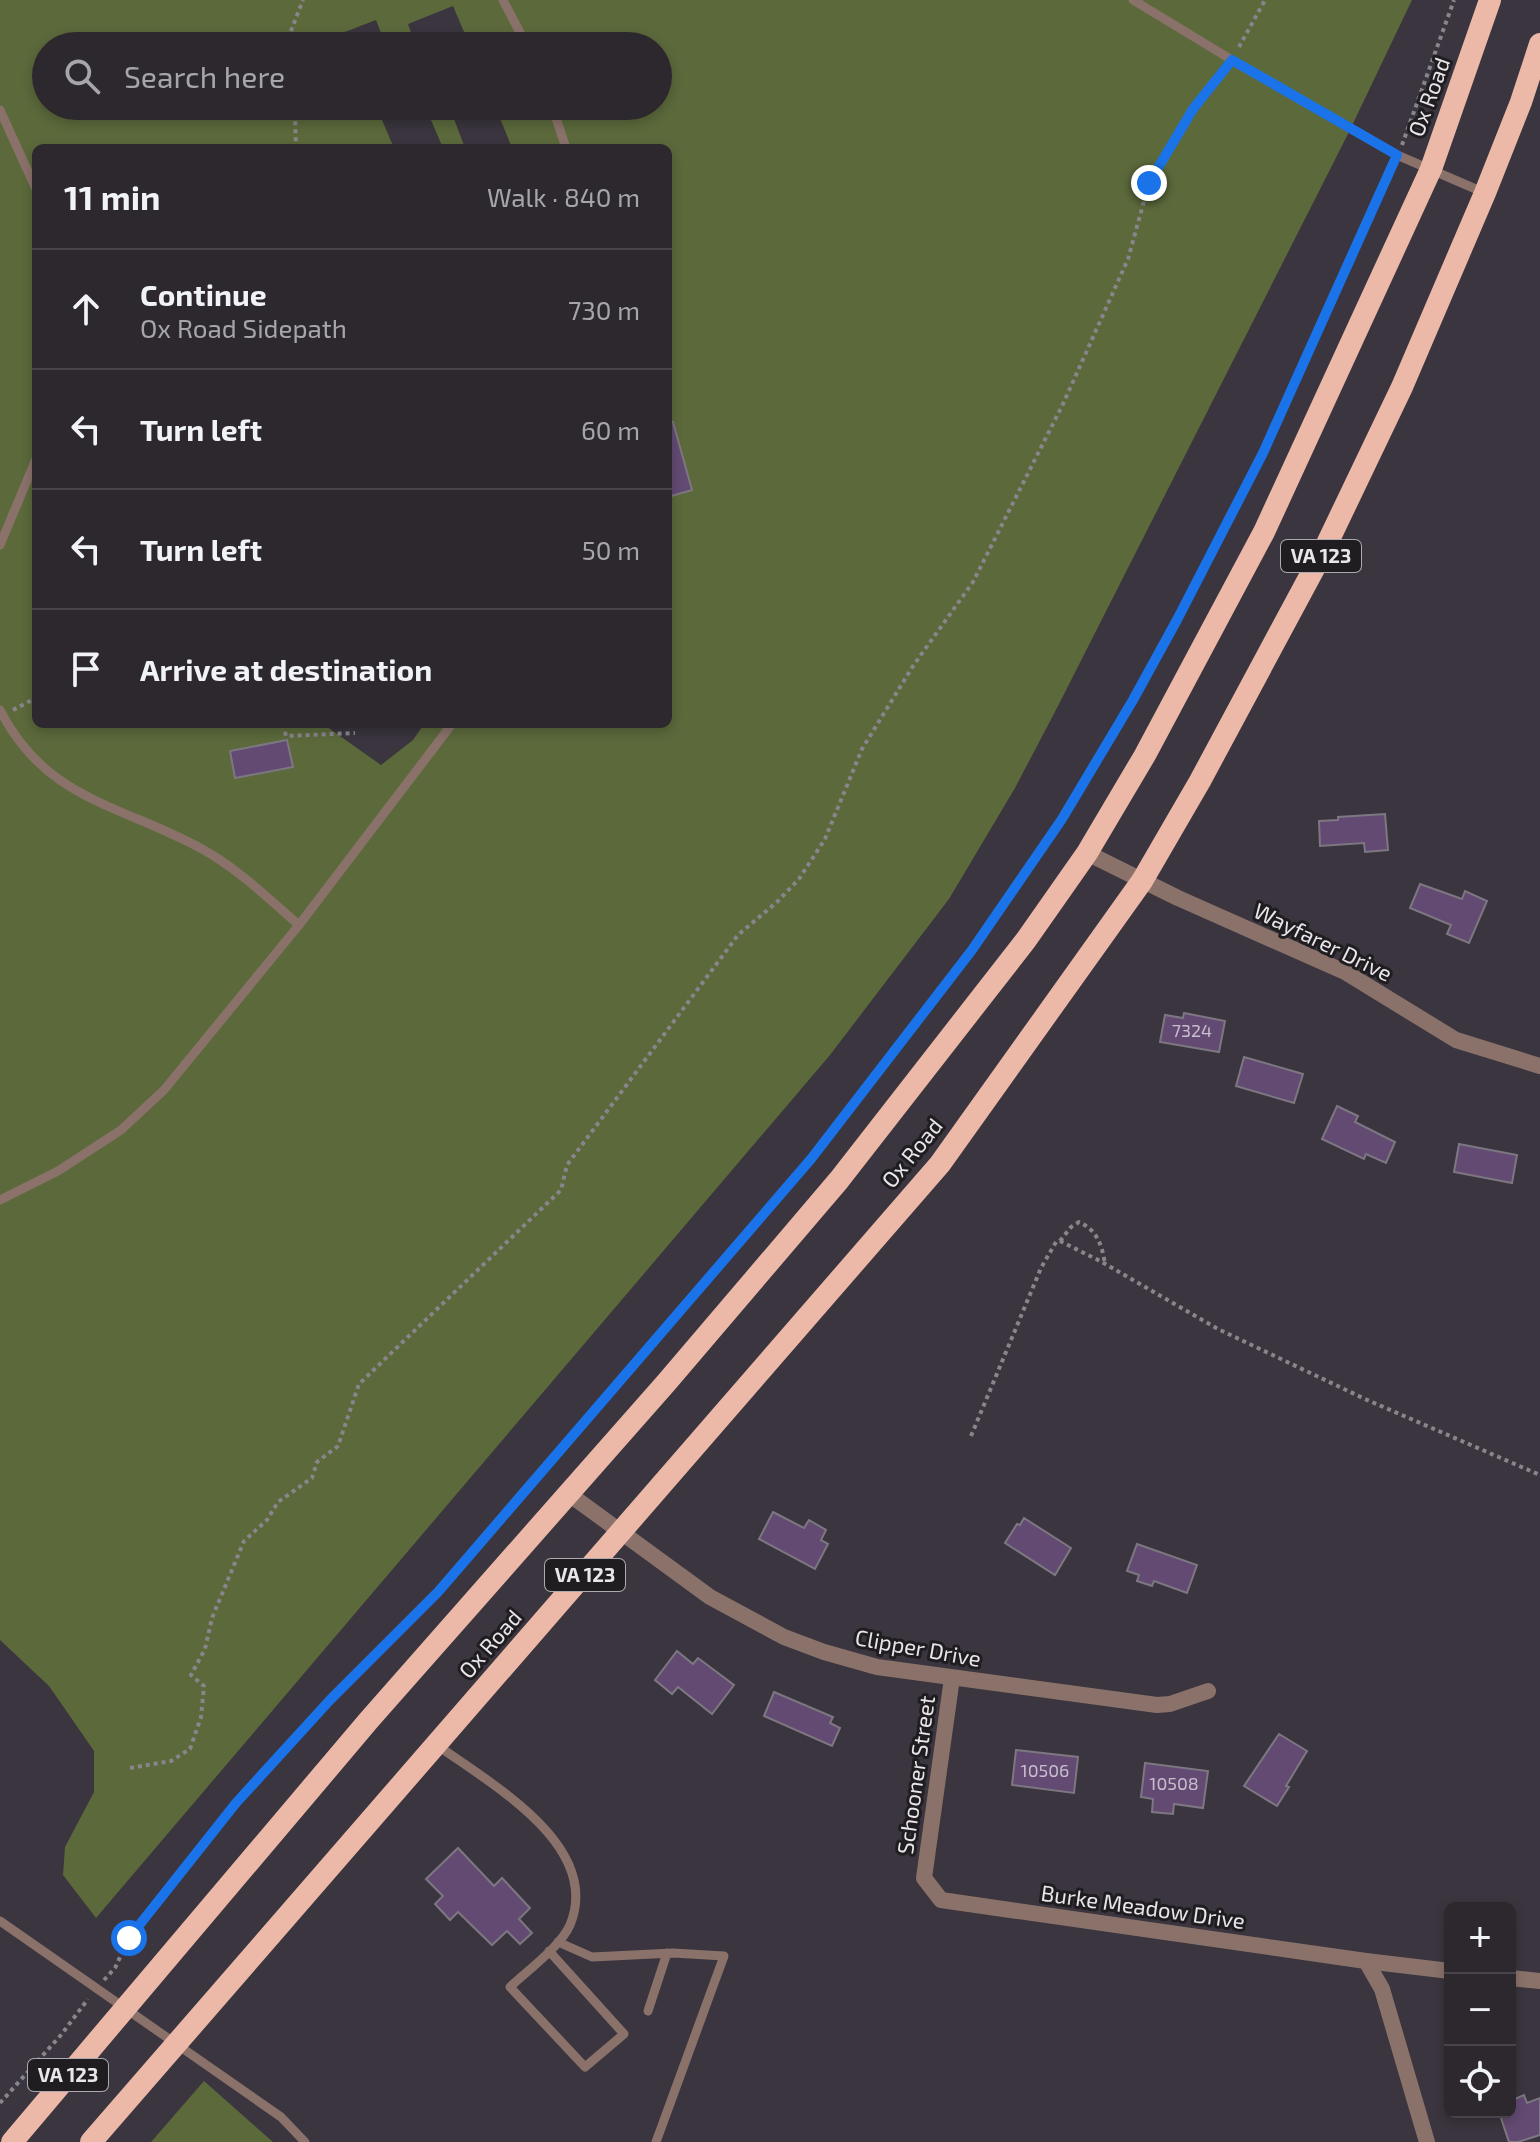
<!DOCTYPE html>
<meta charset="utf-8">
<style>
:root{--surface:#2c282e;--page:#343036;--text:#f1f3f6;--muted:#a6a6aa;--line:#48444a}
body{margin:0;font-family:"Exo 2",sans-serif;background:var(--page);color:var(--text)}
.controls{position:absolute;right:24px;bottom:24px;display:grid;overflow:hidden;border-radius:12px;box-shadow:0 4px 12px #0003}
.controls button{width:72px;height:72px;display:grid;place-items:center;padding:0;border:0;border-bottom:2px solid var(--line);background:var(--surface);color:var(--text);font:40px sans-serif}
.stop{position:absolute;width:24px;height:24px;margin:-18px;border:6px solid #1a73e8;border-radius:50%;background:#fff}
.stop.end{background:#1a73e8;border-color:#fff;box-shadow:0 2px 8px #0008}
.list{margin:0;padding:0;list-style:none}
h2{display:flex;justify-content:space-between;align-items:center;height:104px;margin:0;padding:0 32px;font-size:34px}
h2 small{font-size:26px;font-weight:400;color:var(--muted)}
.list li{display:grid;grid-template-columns:52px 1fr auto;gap:24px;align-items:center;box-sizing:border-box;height:120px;padding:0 32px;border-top:2px solid var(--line)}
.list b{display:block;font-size:30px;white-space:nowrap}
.list p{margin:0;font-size:26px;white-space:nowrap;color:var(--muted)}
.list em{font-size:26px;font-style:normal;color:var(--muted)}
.icon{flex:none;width:44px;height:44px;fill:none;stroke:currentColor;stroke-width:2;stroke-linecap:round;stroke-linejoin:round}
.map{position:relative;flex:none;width:1540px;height:2142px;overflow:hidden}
.search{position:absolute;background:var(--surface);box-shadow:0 4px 12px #0003;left:32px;top:32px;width:640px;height:88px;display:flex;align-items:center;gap:20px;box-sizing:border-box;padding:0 28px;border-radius:44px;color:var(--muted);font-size:30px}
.panel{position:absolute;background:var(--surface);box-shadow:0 4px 12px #0003;left:32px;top:144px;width:640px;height:584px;border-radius:12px}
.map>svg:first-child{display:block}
</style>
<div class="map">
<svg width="1540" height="2142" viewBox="0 0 1540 2142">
<rect width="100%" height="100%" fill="#3a353e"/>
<!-- forest -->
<g fill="#5b693b" fill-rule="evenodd">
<path d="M0,0H1412L1348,134L1058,706L1015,788L949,899L830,1055L96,1918L63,1875L65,1847L94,1792V1751L49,1686L0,1640ZM453,6L470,46H658V106H495L512,148H668V724H424L413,740L381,765L323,724H36V148H394L379,113L394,106H46V46H340L337,35L376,20L386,46H416L408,24Z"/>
<polygon points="425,106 462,106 451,111 465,148 443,148"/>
<polygon points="204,2081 273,2142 151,2142"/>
</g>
<!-- building -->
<g fill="#634a72" stroke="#7d7781" stroke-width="2">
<polygon points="668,422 673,422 692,490 668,497"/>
<polygon points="287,740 293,767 235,778 230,751"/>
<polygon points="1385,814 1388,850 1365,852 1364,843 1320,846 1319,821 1338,820 1338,817"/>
<polygon points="1420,884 1462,899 1465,891 1487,901 1469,943 1447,934 1451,925 1410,908"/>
<polygon points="1184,1013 1225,1021 1219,1052 1160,1042 1165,1015 1183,1018"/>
<polygon points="1244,1057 1303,1074 1294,1103 1236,1086"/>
<polygon points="1337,1106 1358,1116 1355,1122 1395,1142 1386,1163 1366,1154 1364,1159 1322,1139"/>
<polygon points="1459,1144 1517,1155 1512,1183 1454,1172"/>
<polygon points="773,1512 804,1528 809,1520 826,1530 821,1540 828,1544 815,1569 759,1539"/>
<polygon points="1024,1518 1071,1548 1055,1575 1005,1543 1017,1524 1020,1525"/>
<polygon points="1137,1544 1197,1565 1187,1593 1154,1581 1152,1586 1137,1581 1139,1575 1127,1571"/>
<polygon points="677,1651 693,1664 698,1658 734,1685 712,1714 678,1687 672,1694 655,1680"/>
<polygon points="774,1692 833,1717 830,1723 840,1728 832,1746 764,1716"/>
<polygon points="1279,1734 1307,1751 1286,1786 1289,1787 1277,1806 1244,1786"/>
<polygon points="1016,1750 1078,1757 1074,1793 1012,1785"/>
<polygon points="1145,1763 1208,1771 1203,1808 1174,1804 1173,1814 1152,1812 1153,1799 1141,1797"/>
<polygon points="458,1848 494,1886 502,1878 530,1908 519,1919 532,1933 520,1944 507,1931 492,1945 458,1912 450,1920 435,1904 443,1896 426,1879"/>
<polygon points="1524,2095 1527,2103 1540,2098 1540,2135 1518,2142 1509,2142 1499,2112 1510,2112 1510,2101"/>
</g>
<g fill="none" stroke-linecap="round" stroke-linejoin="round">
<!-- path -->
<g stroke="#89858c" stroke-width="4" stroke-dasharray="4 4" stroke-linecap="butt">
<polyline points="285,46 303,0"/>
<polyline points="1239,47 1265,0"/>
<polyline points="291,106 295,116 296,148"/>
<polyline points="1402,145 1454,0"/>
<polyline points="13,710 32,700 36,694"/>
<polyline points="283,724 286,736 355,733"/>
<path d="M1060,1241L1071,1227L1079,1222C1097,1230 1102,1245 1105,1264"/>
<polyline points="971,1436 1041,1268 1056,1242 1060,1241 1100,1261 1218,1329 1365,1399 1540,1475"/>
<polyline points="130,1768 171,1761 190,1749 201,1717 204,1686 191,1675 205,1649 212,1618 244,1541 267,1520 278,1502 312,1478 317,1462 338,1446 359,1384 561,1190 567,1165 738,935 777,902 799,879 825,839 862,749 913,666 973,582 1063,404 1128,259 1149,183 1193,109 1223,71"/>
<polyline points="104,1980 115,1968 129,1938 236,1803 330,1700 438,1592 811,1159 972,950 1062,819 1133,700 1178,618 1263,453 1392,167"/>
<polyline points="0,2103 61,2035 88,1999"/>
</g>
<!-- service -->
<g stroke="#8a726b" stroke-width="9">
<polyline points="503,0 527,46"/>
<polyline points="1133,0 1232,60 1397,155 1485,193"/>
<polyline points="552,106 566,148"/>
<polyline points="0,110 36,189"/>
<polyline points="0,545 36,459"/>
<path d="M0,710C46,801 123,805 202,849C237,868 269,899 299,925L452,724"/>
<polyline points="0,1200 58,1171 121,1130 164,1090 299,925"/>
<path d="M437,1745C489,1783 603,1845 570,1925C561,1946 527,1971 510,1987L585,2067L624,2034L549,1951"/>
<polyline points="0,1921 281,2117 305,2142"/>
<polyline points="558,1942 592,1957 673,1953 724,1956 656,2142"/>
<polyline points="648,2011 667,1953"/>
</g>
<!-- minor -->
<g stroke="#8a726b" stroke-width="16">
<polyline points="1087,853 1178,898 1345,972 1456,1040 1540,1066"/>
<polyline points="569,1494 710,1597 784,1637 824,1652 877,1667 1157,1705 1170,1704 1208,1691"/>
<polyline points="952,1678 924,1878 941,1900 1366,1961 1382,1989 1427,2142"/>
<polyline points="1366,1961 1450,1971"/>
<polyline points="1510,1978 1540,1981"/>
</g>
<!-- trunk -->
<g stroke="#ecb8a8" stroke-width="22">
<polyline points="12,2142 369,1720 666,1383 839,1180 1026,940 1087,853 1145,755 1264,532 1431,169 1490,0"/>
<polyline points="91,2142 940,1164 1142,881 1200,781 1324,550 1402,387 1485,193 1521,102 1540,44"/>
</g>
</g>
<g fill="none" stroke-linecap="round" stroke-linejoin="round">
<!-- route -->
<polyline stroke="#1a73e8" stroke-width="10" points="129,1938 236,1803 330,1700 438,1592 811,1159 972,950 1062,819 1133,700 1178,618 1263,453 1397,155 1232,60 1193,109 1149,183"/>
</g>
<g text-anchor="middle" stroke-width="6" stroke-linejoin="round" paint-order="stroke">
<!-- number labels -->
<g font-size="18" fill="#c8becd">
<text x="1192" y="1037">7324</text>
<text x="1045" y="1777">10506</text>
<text x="1174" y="1790">10508</text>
</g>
<!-- shield labels -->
<g fill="#201d21" stroke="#ada9ae" stroke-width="2">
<rect x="1281" y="540" width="80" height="32" rx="6"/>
<rect x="545" y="1559" width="80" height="32" rx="6"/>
<rect x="28" y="2059" width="80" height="32" rx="6"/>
</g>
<g font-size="20" font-weight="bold" fill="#e9e5eb">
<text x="1321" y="563">VA 123</text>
<text x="585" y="1582">VA 123</text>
<text x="68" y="2082">VA 123</text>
</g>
<!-- street labels -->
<g font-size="22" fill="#e9e5eb" stroke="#201d21">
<text transform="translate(1429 97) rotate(-70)" y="8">Ox Road</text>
<text transform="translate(1323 942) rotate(26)" y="8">Wayfarer Drive</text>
<text transform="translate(912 1153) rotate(-51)" y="8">Ox Road</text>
<text transform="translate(490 1644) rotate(-49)" y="8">Ox Road</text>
<text transform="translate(918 1648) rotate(10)" y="8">Clipper Drive</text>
<text transform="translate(916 1775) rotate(-82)" y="8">Schooner Street</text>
<text transform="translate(1143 1907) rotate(8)" y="8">Burke Meadow Drive</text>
</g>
</g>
</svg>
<div class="controls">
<button>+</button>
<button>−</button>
<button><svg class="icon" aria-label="locate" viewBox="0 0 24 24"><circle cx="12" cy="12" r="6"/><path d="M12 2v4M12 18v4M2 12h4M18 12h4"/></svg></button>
</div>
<div class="stop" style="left:129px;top:1938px"></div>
<div class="stop end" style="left:1149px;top:183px"></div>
<div class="search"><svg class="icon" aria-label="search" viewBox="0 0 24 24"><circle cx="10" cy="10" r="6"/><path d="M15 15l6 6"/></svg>Search here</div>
<section class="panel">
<h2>11 min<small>Walk · 840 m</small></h2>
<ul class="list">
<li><svg class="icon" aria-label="ahead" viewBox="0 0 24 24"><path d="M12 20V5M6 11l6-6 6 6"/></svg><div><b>Continue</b><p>Ox Road Sidepath</p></div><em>730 m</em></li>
<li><svg class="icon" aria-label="left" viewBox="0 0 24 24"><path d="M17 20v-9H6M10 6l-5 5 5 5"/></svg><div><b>Turn left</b></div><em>60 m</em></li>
<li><svg class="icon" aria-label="left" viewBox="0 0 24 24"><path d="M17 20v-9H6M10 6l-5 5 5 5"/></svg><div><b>Turn left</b></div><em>50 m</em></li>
<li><svg class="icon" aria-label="arrive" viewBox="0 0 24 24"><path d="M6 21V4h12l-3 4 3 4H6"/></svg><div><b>Arrive at destination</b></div></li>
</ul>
</section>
</div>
